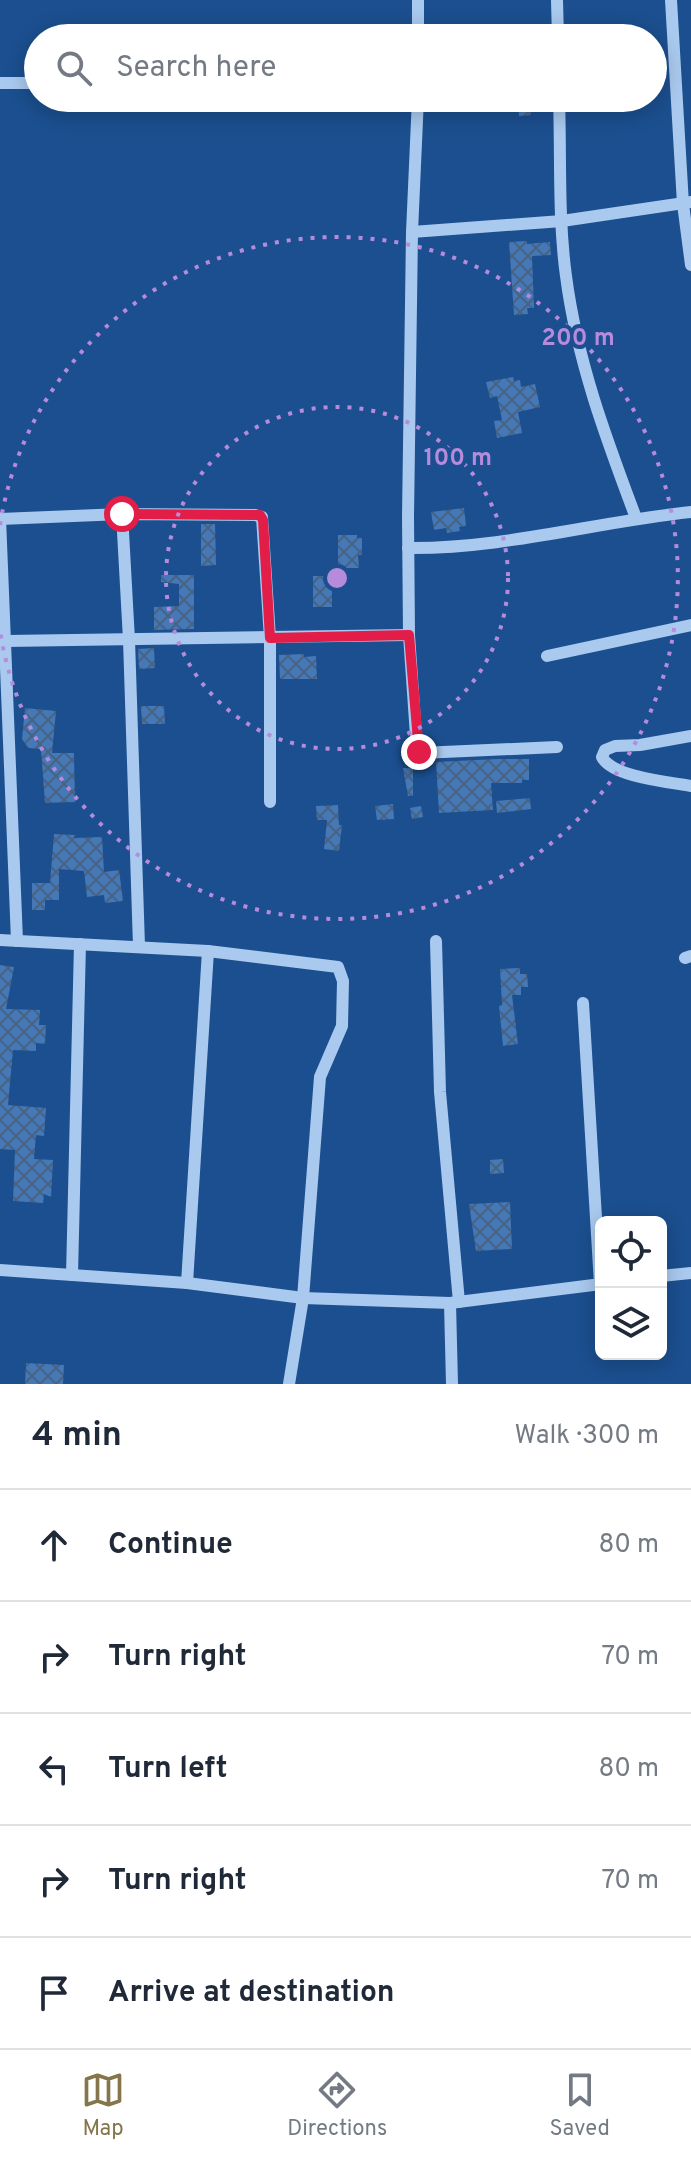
<!DOCTYPE html>
<meta charset="utf-8">
<style>
:root{--surface:#fff;--page:#f6f6f7;--text:#1f2937;--muted:#747a83;--line:#e0e1e3;--accent:#84754c}
body{margin:0;font-family:Overpass,sans-serif;background:var(--page);color:var(--text)}
.controls{position:absolute;right:24px;bottom:24px;display:grid;overflow:hidden;border-radius:12px;box-shadow:0 4px 20px #0003}
.controls button{width:72px;height:72px;display:grid;place-items:center;padding:0;border:0;border-bottom:2px solid var(--line);background:var(--surface);color:var(--text);font:40px sans-serif}
.stop{position:absolute;width:24px;height:24px;margin:-18px;border:6px solid #e11d48;border-radius:50%;background:#fff}
.stop.end{background:#e11d48;border-color:#fff;box-shadow:0 2px 8px #0008}
.list{margin:0;padding:0;list-style:none}
h2{display:flex;justify-content:space-between;align-items:center;height:104px;margin:0;padding:0 32px;font-size:34px}
h2 small{font-size:26px;font-weight:400;color:var(--muted)}
.list li{display:grid;grid-template-columns:52px 1fr auto;gap:24px;align-items:center;box-sizing:border-box;height:112px;padding:0 32px;border-top:2px solid var(--line)}
.list b{display:block;font-size:30px;white-space:nowrap}
.list em{font-size:26px;font-style:normal;color:var(--muted)}
.icon{flex:none;width:44px;height:44px;fill:none;stroke:currentColor;stroke-width:2;stroke-linecap:round;stroke-linejoin:round}
.map{position:relative;flex:none;width:691px;height:1384px;overflow:hidden}
.search{position:absolute;background:var(--surface);box-shadow:0 4px 20px #0003;left:24px;right:24px;top:24px;height:88px;display:flex;align-items:center;gap:20px;box-sizing:border-box;padding:0 28px;border-radius:44px;color:var(--muted);font-size:30px}
.sheet{height:664px;background:var(--surface)}
nav{display:flex;justify-content:space-around;align-items:center;box-sizing:border-box;height:112px;border-top:2px solid var(--line);background:var(--surface);font-size:22px;color:var(--muted)}
nav a{display:grid;justify-items:center;gap:4px}
nav .on{color:var(--accent)}
.map>svg:first-child{display:block}
</style>
<div class="map">
<svg width="691" height="1384" viewBox="0 0 691 1384">
<defs>
<pattern id="building-cross-hatch" width="8" height="8" patternUnits="userSpaceOnUse" patternTransform="scale(2)"><rect width="8" height="8" fill="#4478b7"/><path d="M0 0l8 8M0 8l8-8" fill="none" stroke="#486282"/></pattern>
</defs>
<rect width="100%" height="100%" fill="#1b4f8f"/>
<!-- building -->
<g fill="url(#building-cross-hatch)">
<polygon points="518,98 529,98 531,115 519,116"/>
<polygon points="527,241 527,244 550,242 551,255 532,256 534,308 527,308 528,314 514,315 509,242"/>
<polygon points="513,377 514,381 520,380 521,387 535,384 540,407 518,412 522,433 497,438 494,421 502,420 497,396 490,398 486,382"/>
<polygon points="464,508 466,526 459,527 460,531 447,533 446,528 434,530 431,512"/>
<polygon points="201,524 215,524 216,565 201,566"/>
<polygon points="338,535 357,535 357,538 362,538 362,555 358,555 359,568 338,568"/>
<polygon points="161,575 194,575 194,629 154,630 154,607 179,606 179,584 161,582"/>
<rect x="313" y="576" width="19" height="31"/>
<polygon points="154,648 155,668 139,669 138,649"/>
<polygon points="304,654 304,657 316,656 317,679 280,679 279,655"/>
<polygon points="141,706 164,706 165,724 142,724"/>
<polygon points="25,708 56,711 52,753 74,753 75,802 45,803 41,749 28,748 22,739"/>
<polygon points="498,759 529,759 529,780 522,780 522,783 491,783 493,810 439,813 436,762"/>
<polygon points="403,768 413,768 413,796 408,796"/>
<polygon points="530,798 531,809 497,813 496,801"/>
<polygon points="393,804 394,819 377,820 375,806"/>
<polygon points="338,805 339,825 342,825 339,851 324,849 327,820 317,820 316,806"/>
<polygon points="421,806 423,817 412,819 410,808"/>
<polygon points="54,834 75,835 74,838 102,837 104,872 119,870 123,901 105,903 104,895 87,897 84,871 59,869 59,900 45,900 45,910 32,910 32,883 50,883"/>
<polygon points="0,965 14,967 6,1009 40,1010 39,1025 46,1025 45,1044 36,1043 36,1051 13,1050 8,1105 46,1108 44,1136 36,1135 34,1159 53,1160 51,1197 44,1194 43,1203 13,1201 15,1150 0,1149"/>
<polygon points="520,968 520,974 527,974 528,987 521,987 521,995 512,995 518,1044 503,1046 499,1006 502,1005 500,969"/>
<polygon points="503,1159 504,1173 490,1174 490,1160"/>
<polygon points="510,1202 512,1249 476,1251 469,1204"/>
<polygon points="26,1363 64,1365 63,1384 25,1384"/>
</g>
<g fill="none" stroke-linecap="round" stroke-linejoin="round">
<!-- minor -->
<g stroke="#a9c9ee" stroke-width="12">
<polyline points="557,0 558,38"/>
<polyline points="671,0 683,204 691,265"/>
<polyline points="418,38 418,0"/>
<polyline points="0,83 38,83"/>
<polyline points="418,98 412,232 408,517 409,635 417,750 421,753 557,747"/>
<path d="M559,98C561,157 558,218 566,276C577,361 606,438 636,518"/>
<polyline points="412,232 562,221 691,202"/>
<polyline points="122,514 129,640 139,946"/>
<polyline points="0,518 17,941"/>
<polyline points="0,519 122,514 255,515 262,517 270,638 270,802"/>
<path d="M408,548C503,549 596,522 691,512"/>
<polyline points="6,641 409,635"/>
<polyline points="547,656 691,625"/>
<path d="M691,736L640,745L615,746L605,750L602,757C612,777 669,782 691,786"/>
<polyline points="0,940 208,951 338,967 343,981 342,1026 320,1077 303,1298 289,1384"/>
<polyline points="436,941 440,1092 459,1302"/>
<polyline points="685,958 691,956"/>
<polyline points="583,1003 600,1284"/>
<polyline points="0,1270 187,1283 303,1298 450,1303 601,1284"/>
<polyline points="72,1275 80,944"/>
<polyline points="661,1276 691,1273"/>
<polyline points="187,1283 208,951"/>
<polyline points="450,1303 452,1384"/>
</g>
</g>
<g fill="none" stroke-linecap="round" stroke-linejoin="round">
<!-- route -->
<polyline stroke="#e11d48" stroke-width="10" points="122,514 260,515 263,520 270,638 409,635 419,752"/>
</g>
<!-- distance rings -->
<g fill="none" stroke="#b68bdc" stroke-width="4" stroke-dasharray="4 8">
<circle cx="337" cy="578" r="171"/>
<path d="M0 525A341 341 0 1 1 0 631"/>
</g>
<circle cx="337" cy="578" r="12" fill="#b68bdc" stroke="#1b4f8f" stroke-width="4"/>
<g font-size="24" text-anchor="middle" font-weight="bold" fill="#b68bdc" stroke="#1b4f8f" stroke-width="8" stroke-linejoin="round" paint-order="stroke">
<text x="578" y="345">200 m</text>
<text x="458" y="465">100 m</text>
</g>
</svg>
<div class="controls">
<button><svg class="icon" aria-label="locate" viewBox="0 0 24 24"><circle cx="12" cy="12" r="6"/><path d="M12 2v4M12 18v4M2 12h4M18 12h4"/></svg></button>
<button><svg class="icon" aria-label="layers" viewBox="0 0 24 24"><path d="M12 4l9 5-9 5-9-5zM3 14l9 5 9-5"/></svg></button>
</div>
<div class="stop" style="left:122px;top:514px"></div>
<div class="stop end" style="left:419px;top:752px"></div>
<div class="search"><svg class="icon" aria-label="search" viewBox="0 0 24 24"><circle cx="10" cy="10" r="6"/><path d="M15 15l6 6"/></svg>Search here</div>
</div>
<section class="sheet">
<h2>4 min<small>Walk · 300 m</small></h2>
<ul class="list">
<li><svg class="icon" aria-label="ahead" viewBox="0 0 24 24"><path d="M12 20V5M6 11l6-6 6 6"/></svg><div><b>Continue</b></div><em>80 m</em></li>
<li><svg class="icon" aria-label="right" viewBox="0 0 24 24"><path d="M7 20v-9h11M14 6l5 5-5 5"/></svg><div><b>Turn right</b></div><em>70 m</em></li>
<li><svg class="icon" aria-label="left" viewBox="0 0 24 24"><path d="M17 20v-9H6M10 6l-5 5 5 5"/></svg><div><b>Turn left</b></div><em>80 m</em></li>
<li><svg class="icon" aria-label="right" viewBox="0 0 24 24"><path d="M7 20v-9h11M14 6l5 5-5 5"/></svg><div><b>Turn right</b></div><em>70 m</em></li>
<li><svg class="icon" aria-label="arrive" viewBox="0 0 24 24"><path d="M6 21V4h12l-3 4 3 4H6"/></svg><div><b>Arrive at destination</b></div></li>
</ul>
</section>
<nav>
<a class="on"><svg class="icon" aria-label="map" viewBox="0 0 24 24"><path d="M3 6l6-2 6 2 6-2v14l-6 2-6-2-6 2zM9 4v14M15 6v14"/></svg>Map</a>
<a><svg class="icon" aria-label="directions" viewBox="0 0 24 24"><path d="M12 3l9 9-9 9-9-9zM9 14v-3h6M13 9l2 2-2 2"/></svg>Directions</a>
<a><svg class="icon" aria-label="saved" viewBox="0 0 24 24"><path d="M7 4h10v16l-5-4-5 4z"/></svg>Saved</a>
</nav>
